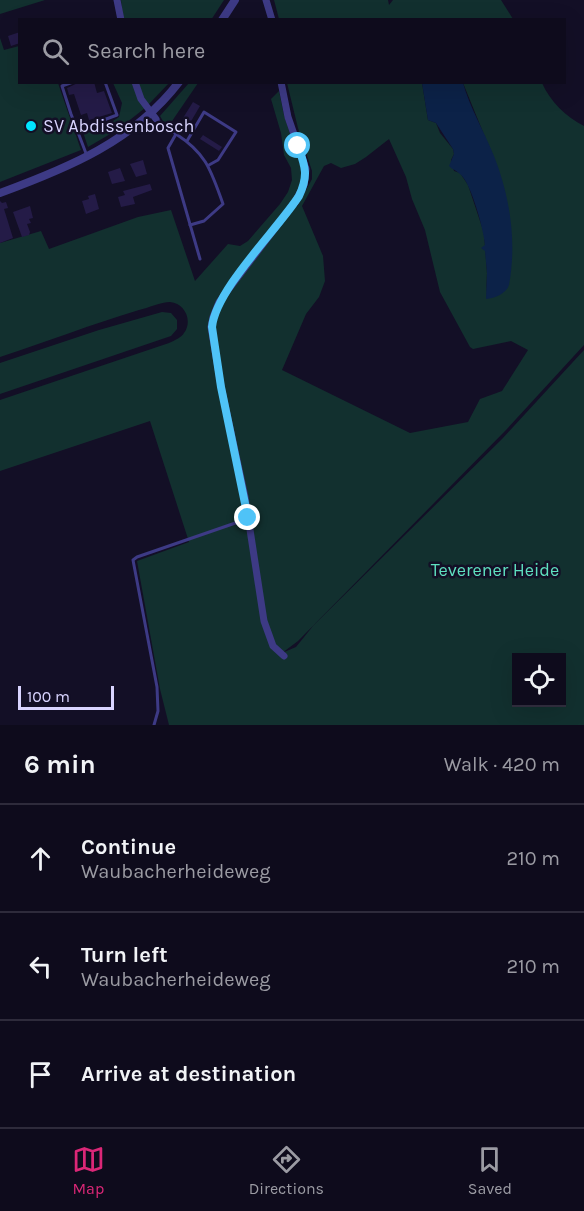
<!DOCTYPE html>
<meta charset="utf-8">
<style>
:root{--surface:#0e0b1c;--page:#171425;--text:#f1f3f6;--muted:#9b9ba3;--line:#2e2b3b;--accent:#db2777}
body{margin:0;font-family:Karla,sans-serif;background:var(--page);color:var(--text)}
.controls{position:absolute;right:18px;bottom:18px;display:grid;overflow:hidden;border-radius:0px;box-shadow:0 6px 24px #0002}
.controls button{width:54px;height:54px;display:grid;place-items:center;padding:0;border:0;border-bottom:2px solid var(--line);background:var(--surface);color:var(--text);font:30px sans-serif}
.scale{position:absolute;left:18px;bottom:15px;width:96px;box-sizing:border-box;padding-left:6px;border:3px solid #d9d4ff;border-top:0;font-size:16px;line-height:21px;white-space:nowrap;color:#d9d4ff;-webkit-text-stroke:4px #130f26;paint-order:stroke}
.stop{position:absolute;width:18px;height:18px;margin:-14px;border:4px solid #4fc3f7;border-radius:50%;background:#fff}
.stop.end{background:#4fc3f7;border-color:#fff;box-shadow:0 2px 6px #0008}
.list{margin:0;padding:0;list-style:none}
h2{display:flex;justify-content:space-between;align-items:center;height:78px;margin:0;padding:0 24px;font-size:26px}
h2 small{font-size:20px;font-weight:400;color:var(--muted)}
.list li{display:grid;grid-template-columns:39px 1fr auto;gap:18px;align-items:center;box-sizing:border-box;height:108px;padding:0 24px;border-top:2px solid var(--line)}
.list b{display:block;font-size:22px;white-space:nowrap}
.list p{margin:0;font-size:20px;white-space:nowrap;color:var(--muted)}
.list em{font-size:20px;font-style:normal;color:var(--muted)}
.icon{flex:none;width:33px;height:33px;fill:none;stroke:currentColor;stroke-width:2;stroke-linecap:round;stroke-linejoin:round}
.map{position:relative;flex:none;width:584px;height:725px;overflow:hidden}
.search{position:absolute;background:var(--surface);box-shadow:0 6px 24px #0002;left:18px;right:18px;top:18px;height:66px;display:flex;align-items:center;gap:15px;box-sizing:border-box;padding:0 21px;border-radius:0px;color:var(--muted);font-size:22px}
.sheet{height:402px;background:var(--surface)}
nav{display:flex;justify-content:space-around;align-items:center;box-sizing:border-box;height:84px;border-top:2px solid var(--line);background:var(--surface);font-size:16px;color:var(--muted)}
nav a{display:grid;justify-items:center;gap:3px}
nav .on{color:var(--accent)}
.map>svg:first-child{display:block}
</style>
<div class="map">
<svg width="584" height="725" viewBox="0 0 584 725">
<rect width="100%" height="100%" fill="#130f26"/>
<!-- green -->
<g fill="#12302f" fill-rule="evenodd">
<polygon points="0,0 45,0 0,14"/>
<polygon points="121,0 224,0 211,20 123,19"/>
<polygon points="274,0 388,0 389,5 393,0 501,0 513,19 279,19"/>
<polygon points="0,38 4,50 19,46 20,82 58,83 81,150 0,182"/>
<polygon points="113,83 134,83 145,108 117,130 88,147 83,132 86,131 95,133 119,117 122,103"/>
<polygon points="137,83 169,83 149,104 145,102"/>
<polygon points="189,83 198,83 170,124 163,121 160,116"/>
<path d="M287,83H422L428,120L436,123L440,133L453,149L454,154L451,160L454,171L460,173L468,185L484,233L487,273L486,299L496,164L463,83H542C550,101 566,117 584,126V345L506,430L298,641L282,653L296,647L313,626L502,439L584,350V725H169L160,689L137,561L189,542L150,421L0,471V400L169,343C175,340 181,338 184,333C193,321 185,303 170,302C161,302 148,308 139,310C92,324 46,342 0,357V243L41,231L49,249L138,217L171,210L195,281L228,244L240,246L248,241L280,204L288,192L292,180L291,168L284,155L281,133L271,99L279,91L284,115L303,174V180L293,200L297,207L312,179V171L298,128ZM389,139L406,177L412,199L425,230L440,292L470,347L473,349L511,341L528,350L502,391L480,399L468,422L410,433L282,370L306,314L319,297L325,281L323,256L302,206L324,166L331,163L341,168L355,164L366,157ZM516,658H562V702H516Z"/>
<polygon points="162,312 171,313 177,320 177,329 171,336 0,394 0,363 99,330"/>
</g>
<!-- water -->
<path fill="#0c2248" d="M422,83H463C470,108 484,131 494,156C510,197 517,241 509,285C506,294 495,298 486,299L487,273L485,251L481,248L485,245C484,231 471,182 460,174C456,170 453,170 449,166L454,154L453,149L436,123L428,120Z"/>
<!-- building -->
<g fill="#241b47">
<polygon points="20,32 20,43 11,46 8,36"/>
<polygon points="80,82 94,82 97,93 104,91 112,113 89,120 87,113 81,115 74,94 69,95 67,88"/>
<polygon points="193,102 200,106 190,123 183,118"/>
<polygon points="203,135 222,147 219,151 200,139"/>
<polygon points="143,160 147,174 136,177 130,164"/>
<polygon points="120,168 125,181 112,184 108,172"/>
<polygon points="150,184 152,190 133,197 135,204 121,207 118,197 125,195 123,191"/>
<polygon points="95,194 99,209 86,214 82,201 89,199 88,196"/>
<polygon points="0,201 2,203 6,202 8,208 4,209 13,238 0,243"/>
<polygon points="30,206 33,218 29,219 31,223 27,224 30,232 29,235 22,237 13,212"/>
</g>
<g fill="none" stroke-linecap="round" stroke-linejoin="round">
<!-- service -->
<g stroke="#3d3a85" stroke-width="3">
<polyline points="73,82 62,86 71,114 87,156"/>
<polyline points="157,120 176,134 168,148 200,259"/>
<polyline points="77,130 117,115 105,82"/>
<path d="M176,134C207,154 211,171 223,204L204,221L190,225"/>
<polyline points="187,141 204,112 236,132 218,160 209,165"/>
<polyline points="154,725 158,711 157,687 133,560 137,557 247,519"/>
</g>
<!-- minor -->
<g stroke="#3d3a85" stroke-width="7">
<polyline points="117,0 121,20"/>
<polyline points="266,0 272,20"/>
<polyline points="135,82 141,99 156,119"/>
<polyline points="281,82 288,117 306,169 304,185 295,202 219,302 213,317 211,327 221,386 245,497 264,621 273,646 284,656"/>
</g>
<!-- tertiary -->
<g stroke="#3d3a85" stroke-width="8">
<polyline points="222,20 235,0"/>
<path d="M0,193C68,168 134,141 179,82"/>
</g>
</g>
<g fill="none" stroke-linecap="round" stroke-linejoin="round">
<!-- route -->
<path stroke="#4fc3f7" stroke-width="8" d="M248,518L221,387L212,327C216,289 277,230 299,196C309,175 305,166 298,146"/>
</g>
<!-- markers -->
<circle fill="#00e5ff" stroke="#130f26" stroke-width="2" cx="31" cy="126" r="6"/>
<g text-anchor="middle" stroke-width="5" stroke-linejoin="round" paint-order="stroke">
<!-- poi labels -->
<g font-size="18" fill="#d9d4ff" stroke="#130f26" text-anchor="start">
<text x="43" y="132">SV Abdissenbosch</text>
</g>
<!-- park labels -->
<g font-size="18" fill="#5fe0c0" stroke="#130f26">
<text x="495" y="576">Teverener Heide</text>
</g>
</g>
</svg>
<div class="controls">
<button><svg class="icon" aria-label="locate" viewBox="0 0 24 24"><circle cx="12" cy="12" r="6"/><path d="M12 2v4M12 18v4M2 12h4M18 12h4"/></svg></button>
</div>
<div class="scale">100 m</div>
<div class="stop" style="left:298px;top:146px"></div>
<div class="stop end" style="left:248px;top:518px"></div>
<div class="search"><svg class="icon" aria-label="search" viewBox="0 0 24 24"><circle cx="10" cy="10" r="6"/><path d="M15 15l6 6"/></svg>Search here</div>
</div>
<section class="sheet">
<h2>6 min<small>Walk · 420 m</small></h2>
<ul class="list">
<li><svg class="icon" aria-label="ahead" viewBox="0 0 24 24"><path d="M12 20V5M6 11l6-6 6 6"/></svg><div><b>Continue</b><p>Waubacherheideweg</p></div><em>210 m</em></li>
<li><svg class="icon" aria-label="left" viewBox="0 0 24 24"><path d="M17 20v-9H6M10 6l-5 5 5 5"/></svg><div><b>Turn left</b><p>Waubacherheideweg</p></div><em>210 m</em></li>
<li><svg class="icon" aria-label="arrive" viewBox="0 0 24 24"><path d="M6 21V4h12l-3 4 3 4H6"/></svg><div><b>Arrive at destination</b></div></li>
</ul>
</section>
<nav>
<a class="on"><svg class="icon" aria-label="map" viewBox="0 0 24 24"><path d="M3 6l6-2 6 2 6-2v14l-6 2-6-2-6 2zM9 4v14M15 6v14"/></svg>Map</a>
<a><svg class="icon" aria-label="directions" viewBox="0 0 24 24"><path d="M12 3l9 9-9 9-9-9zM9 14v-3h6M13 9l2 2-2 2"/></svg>Directions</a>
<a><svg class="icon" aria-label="saved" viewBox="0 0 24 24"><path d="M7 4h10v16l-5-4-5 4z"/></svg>Saved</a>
</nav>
